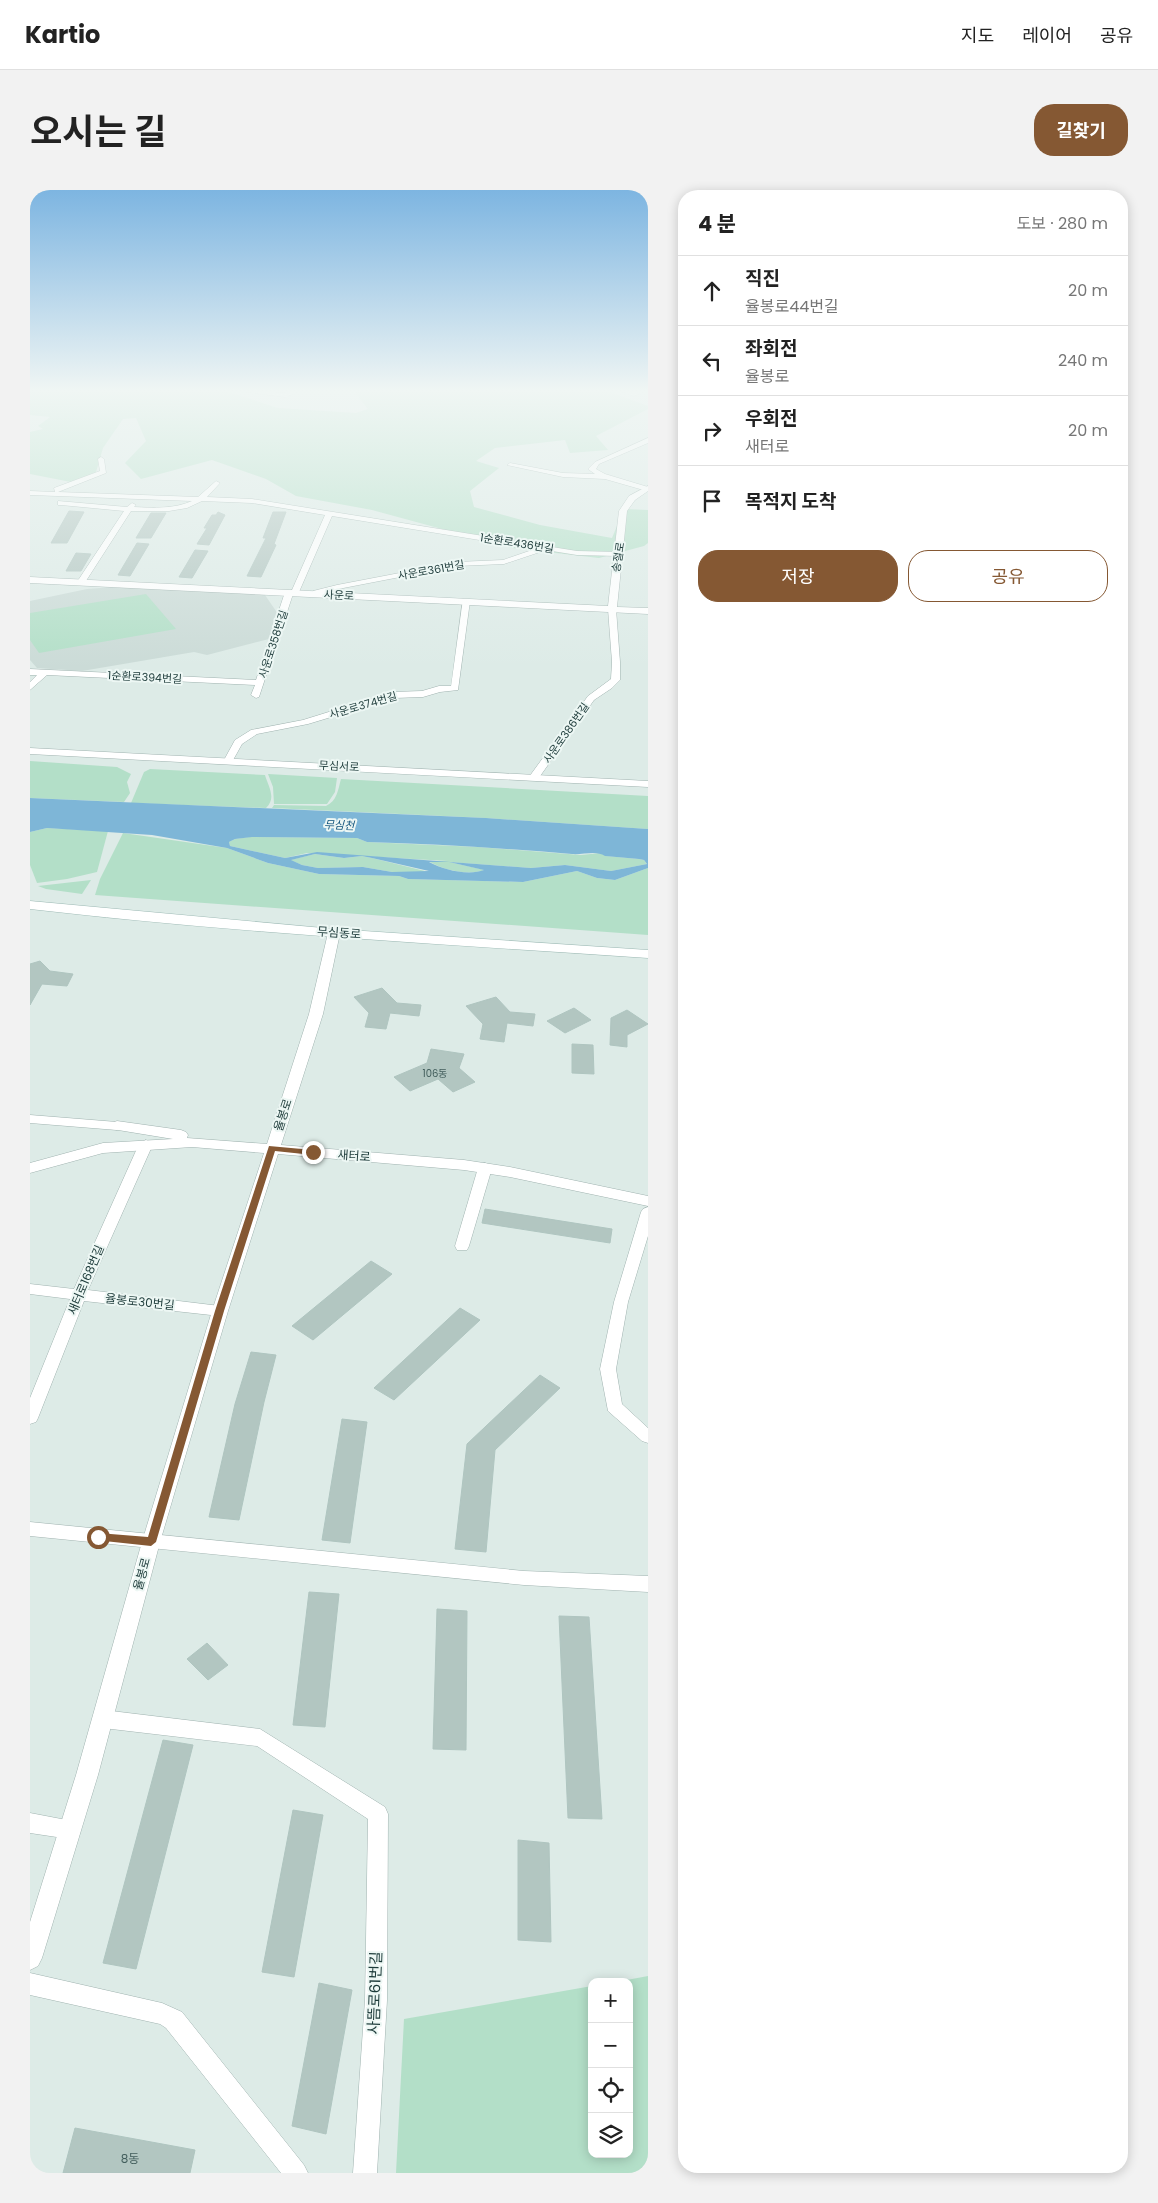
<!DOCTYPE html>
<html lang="ko">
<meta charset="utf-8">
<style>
:root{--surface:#fff;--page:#f2f2f2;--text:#222;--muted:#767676;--line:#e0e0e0;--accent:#855833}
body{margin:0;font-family:Poppins,"Noto Sans KR",sans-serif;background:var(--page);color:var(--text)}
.controls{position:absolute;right:15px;bottom:15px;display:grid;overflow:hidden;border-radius:10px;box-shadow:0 2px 12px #0003}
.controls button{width:45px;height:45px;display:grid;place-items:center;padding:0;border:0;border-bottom:1px solid var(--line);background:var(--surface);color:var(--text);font:25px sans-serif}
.stop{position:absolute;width:15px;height:15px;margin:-11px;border:4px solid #855833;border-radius:50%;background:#fff}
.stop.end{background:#855833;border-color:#fff;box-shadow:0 1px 5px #0008}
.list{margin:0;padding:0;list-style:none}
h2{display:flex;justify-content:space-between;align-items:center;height:65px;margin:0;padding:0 20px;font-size:21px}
h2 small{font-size:16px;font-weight:400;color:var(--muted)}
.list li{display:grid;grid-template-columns:32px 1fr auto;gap:15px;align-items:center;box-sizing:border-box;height:70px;padding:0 20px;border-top:1px solid var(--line)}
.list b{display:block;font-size:19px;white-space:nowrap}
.list p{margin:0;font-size:16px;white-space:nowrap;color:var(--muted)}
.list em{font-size:16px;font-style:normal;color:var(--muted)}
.actions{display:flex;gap:10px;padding:15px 20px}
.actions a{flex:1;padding:11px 0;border:1px solid var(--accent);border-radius:20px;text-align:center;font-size:18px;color:var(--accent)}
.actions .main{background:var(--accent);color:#fff}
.icon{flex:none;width:28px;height:28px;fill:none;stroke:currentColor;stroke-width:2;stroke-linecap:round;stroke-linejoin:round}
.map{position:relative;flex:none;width:618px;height:1983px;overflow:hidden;border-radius:20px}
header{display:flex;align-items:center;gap:30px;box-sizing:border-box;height:70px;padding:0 25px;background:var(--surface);border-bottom:1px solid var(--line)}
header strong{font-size:24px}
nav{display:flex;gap:28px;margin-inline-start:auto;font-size:18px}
.intro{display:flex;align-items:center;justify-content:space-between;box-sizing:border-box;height:120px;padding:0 30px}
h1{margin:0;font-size:35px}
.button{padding:12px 22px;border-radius:20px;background:var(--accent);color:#fff;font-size:18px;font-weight:700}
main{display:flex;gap:30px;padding:0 30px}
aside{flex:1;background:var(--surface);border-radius:20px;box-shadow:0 2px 12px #0003}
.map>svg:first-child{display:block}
</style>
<header>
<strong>Kartio</strong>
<nav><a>지도</a><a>레이어</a><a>공유</a></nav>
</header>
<div class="intro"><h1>오시는 길</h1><a class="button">길찾기</a></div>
<main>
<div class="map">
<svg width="618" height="1983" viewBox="0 0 618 1983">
<rect width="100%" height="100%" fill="#ddebe7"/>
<!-- built -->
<polygon fill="#cbdbd7" points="83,397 235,405 248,424 239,449 177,465 164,462 52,481 7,478 0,470 0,411 57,399"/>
<!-- green -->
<g fill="#b3dfc8">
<polygon points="0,200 193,200 248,218 326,223 338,219 323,200 575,200 618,216 618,219 566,246 578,260 540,263 535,250 465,258 446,271 469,278 440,301 444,317 510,335 582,348 594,319 618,320 618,353 614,356 569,368 482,358 342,320 266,306 236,289 182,270 111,289 95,273 116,251 106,228 93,229 73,258 66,282 46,293 0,284 0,242 13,239 8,236 20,227 0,225"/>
<polygon points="116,404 146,439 9,463 0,450 0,423"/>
<polygon points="0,571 87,577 101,584 97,592 100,603 94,612 0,608"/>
<path d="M120,579L235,585C238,596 247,608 236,618L101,613L114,582Z"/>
<polygon points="238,584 307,588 305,602 297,614 244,614 243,597"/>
<path d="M311,589L618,606V639L456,628L242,618L244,615L296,616C307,611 308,600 311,589Z"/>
<polygon points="17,638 78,641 67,682 37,689 7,693 0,675 0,642"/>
<polygon points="93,643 197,658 238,673 289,684 369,686 378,689 493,692 547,681 567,688 585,690 618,678 618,745 65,705 70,689"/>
<path d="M219,647L327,648L337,652L448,657L551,665L571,663L576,666L609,669L614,670L617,674L581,681L535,675L501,678L419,672L455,680C438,686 413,680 398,671H418L277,663L255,668L200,656L199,652L205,649Z"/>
<polygon points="285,664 314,668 332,666 342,668 399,682 362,682 333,677 288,678 272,675 260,670"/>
<polygon points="61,690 52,704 16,699 8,696"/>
<polygon points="618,1786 618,1983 366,1983 374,1829 562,1796 562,1964 599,1964 599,1792 586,1792"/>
</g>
<!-- water -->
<path fill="#7eb6d7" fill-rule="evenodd" d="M0,608L456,628L618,639V678L585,690L567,688L547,681L493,692L378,689L369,686L289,684L238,673L197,658L122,645L17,638L0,642ZM222,647L327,648L337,652C405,654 473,658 542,664C553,665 566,660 575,666L609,669L614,670L617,674L581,681L535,675L501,678L287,662L255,668L200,656L199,652L205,649ZM285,664L314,668L332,666L342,668L399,681L362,682L333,677L288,678L272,675L261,670ZM399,672H419L454,680C439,686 413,680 399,672Z"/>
<!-- building -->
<g fill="#b2c6c1" stroke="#afc5c0">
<polygon points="39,321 54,322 37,353 21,353"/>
<polygon points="188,322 195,325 179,355 167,354 177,338 174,338 182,325 186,325"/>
<polygon points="243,322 256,322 244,354 246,355 231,387 217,386 236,348 233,348"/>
<polygon points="121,323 136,323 121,348 106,348"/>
<polygon points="107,353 119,354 100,386 88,385"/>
<polygon points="165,360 178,361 162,388 149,387"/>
<polygon points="46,363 61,364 51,381 36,381"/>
<polygon points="10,771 20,781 43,784 37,796 12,794 0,815 0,774"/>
<polygon points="352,798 367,813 391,815 389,826 360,823 356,839 335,837 339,823 324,807"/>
<polygon points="466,807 480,822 505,824 503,836 477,833 474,852 450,849 453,834 436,816"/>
<polygon points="544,818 561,830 535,843 517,831"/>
<polygon points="597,820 618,834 597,845 597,857 580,855 581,828"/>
<polygon points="542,854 563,855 564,884 542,883"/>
<polygon points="401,859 434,864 429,878 445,892 423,902 408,889 380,901 364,887 397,873"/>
<polygon points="455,1019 582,1039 580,1053 452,1033"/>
<polygon points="341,1071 362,1084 283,1150 262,1136"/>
<polygon points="430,1118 450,1130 364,1210 344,1198"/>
<polygon points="221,1162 246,1165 234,1212 209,1330 179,1327 205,1214"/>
<polygon points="510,1185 530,1198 465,1260 456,1362 425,1359 437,1254"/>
<polygon points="312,1229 337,1232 320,1353 292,1350"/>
<polygon points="279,1402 309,1404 295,1537 263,1535"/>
<polygon points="407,1419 437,1421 436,1560 403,1559"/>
<polygon points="529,1426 559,1427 572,1629 538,1628"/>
<polygon points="177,1453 198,1475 178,1490 157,1469"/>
<polygon points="133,1550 163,1555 106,1779 73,1773"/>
<polygon points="263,1620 293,1625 264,1787 232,1782"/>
<polygon points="488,1650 519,1653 521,1752 488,1750"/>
<polygon points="289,1793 322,1800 296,1944 262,1936"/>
<polygon points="45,1938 165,1960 160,1983 33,1983"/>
</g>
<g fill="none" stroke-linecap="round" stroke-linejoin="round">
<!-- minor casing -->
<g stroke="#a0b3b0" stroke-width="1">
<g id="minor">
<polygon points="202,200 255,203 262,200 271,200 256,207"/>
<polygon points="588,200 604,202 617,200 604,206"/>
<polygon points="618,248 618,253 569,274 566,279 575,284 618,297 617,301 575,289 533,287 477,275 480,273 533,283 565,284 558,279 565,272"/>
<path d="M71,267L74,269L76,283L28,302L168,307L186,291L190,293L177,307L222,309L547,361L588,362L592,364L588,366L547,365L516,360L474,374L427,376L308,399L286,405L282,403L283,401L307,395L427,372L473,370L505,359L302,326L269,402L263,404L229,507L226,508L221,505L225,495L17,485L0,500V492L7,485H0V479L226,490L255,402L262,400L295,325L222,313L172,311L157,318L139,321H101L54,394H48L47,392L94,321L31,315H28V311L97,317L102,313L106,315L104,317C124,318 144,319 162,311L0,305V301L25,302L24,298L70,281L68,269Z"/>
<polygon points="433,409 440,411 428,500 410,502 393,507 364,508 278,534 227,544 212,554 202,572 199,573 194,570 205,550 221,540 273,530 363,502 392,501 409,496 421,496"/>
<polygon points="582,416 586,419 590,472 590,490 582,498 564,510 508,589 500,589 499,587 558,506 581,489 582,472 578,419"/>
<polygon points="0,925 87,932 94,936 87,940 0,933"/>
<polygon points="116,950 123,954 58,1100 190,1116 195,1117 197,1121 195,1125 190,1126 54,1111 8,1228 6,1232 0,1234 0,1208 40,1109 0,1104 0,1094 44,1099 109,954"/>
<polygon points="455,973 460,975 462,978 439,1056 437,1060 427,1060 425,1056 448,978 450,975"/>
<polygon points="618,1017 618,1046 598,1112 586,1179 592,1214 618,1238 618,1253 612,1251 578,1221 570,1179 584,1112 611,1022 613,1019"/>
<polygon points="0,1332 494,1381 618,1386 618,1402 494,1395 0,1346"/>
<polygon points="73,1520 230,1539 355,1617 358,1624 357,1810 347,1983 323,1983 335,1810 338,1629 227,1556 73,1538 66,1535 64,1529 66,1523"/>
<polygon points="0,1623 47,1632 50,1639 47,1646 40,1649 0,1643"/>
<polygon points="0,1783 132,1813 152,1822 274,1975 278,1983 251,1983 136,1838 130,1834 0,1805"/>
</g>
</g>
<!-- tertiary casing -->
<g stroke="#a0b3b0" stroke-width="1">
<g id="tertiary">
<polygon points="618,296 618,301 605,310 597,321 587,417 618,418 618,424 0,393 0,387 578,416 589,321 599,306"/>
<polygon points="0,558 618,591 618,597 0,564"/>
<polygon points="304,739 310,743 293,824 251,955 434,970 480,977 618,1006 618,1016 480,987 434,980 248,964 198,1121 130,1352 68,1585 12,1768 8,1776 0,1780 0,1732 46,1585 112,1352 182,1121 234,963 162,957 73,963 0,983 0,973 73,953 143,949 82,939 80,936 82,933 87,931 151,940 156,942 158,945 157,948 237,954 279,824 298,743"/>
</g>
</g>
<!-- secondary casing -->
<g stroke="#9bb8b3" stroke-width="1">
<path id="secondary" d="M0,711L304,739L618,760V768C412,754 205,743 0,719Z"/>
</g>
<!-- minor -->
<use href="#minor" fill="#fff" fill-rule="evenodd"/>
<!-- tertiary -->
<use href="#tertiary" fill="#fff" fill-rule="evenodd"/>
<!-- secondary -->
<use href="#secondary" fill="#fff" fill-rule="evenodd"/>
</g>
<!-- sky -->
<linearGradient id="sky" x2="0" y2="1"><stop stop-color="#7db5e1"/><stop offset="0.42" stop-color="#f0f6f4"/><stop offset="1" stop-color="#f0f6f4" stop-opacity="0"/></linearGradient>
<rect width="618" height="478" fill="url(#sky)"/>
<!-- route -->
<polygon fill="#855833" points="239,956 283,960 287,962 283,965 245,961 194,1121 126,1352 121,1356 65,1350 65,1344 68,1343 118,1347 185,1121"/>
<g text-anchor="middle" stroke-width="4" stroke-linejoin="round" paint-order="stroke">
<!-- number labels -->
<g font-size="10" fill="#425e5c">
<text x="405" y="887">106동</text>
</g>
<!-- far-street labels -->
<g font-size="11" fill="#1d3b3a" stroke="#edf7f4">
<text transform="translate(487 353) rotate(9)" y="4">1순환로436번길</text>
<text transform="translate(588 367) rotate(-81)" y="4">송절로</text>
<text transform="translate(401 380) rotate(-10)" y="4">사운로361번길</text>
<text transform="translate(309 405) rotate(3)" y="4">사운로</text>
<text transform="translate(243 454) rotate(-72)" y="4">사운로358번길</text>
<text transform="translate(115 487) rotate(3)" y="4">1순환로394번길</text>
<text transform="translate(333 515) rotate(-16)" y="4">사운로374번길</text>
<text transform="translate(536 543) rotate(-55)" y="4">사운로386번길</text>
<text transform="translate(309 576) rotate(3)" y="4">무심서로</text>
</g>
<!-- far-water labels -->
<g font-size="11" font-style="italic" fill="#12557d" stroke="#edf7f4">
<text transform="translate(309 635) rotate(2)" y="4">무심천</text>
</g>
<!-- street labels -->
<g font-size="12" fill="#1d3b3a" stroke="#edf7f4">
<text transform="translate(309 743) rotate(4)" y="4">무심동로</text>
<text transform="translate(253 925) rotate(-72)" y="4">율봉로</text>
<text transform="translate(324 966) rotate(4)" y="4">새터로</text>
<text transform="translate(56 1090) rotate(-67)" y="4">새터로168번길</text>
<text transform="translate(110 1112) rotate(6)" y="4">율봉로30번길</text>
<text transform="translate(112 1384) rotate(-75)" y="4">율봉로</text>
</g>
<!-- near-number labels -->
<g font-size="12" fill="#425e5c">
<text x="100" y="1973">8동</text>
</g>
<!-- near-street labels -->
<g font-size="15" fill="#1d3b3a" stroke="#edf7f4">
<text transform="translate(345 1803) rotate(-88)" y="5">사뜸로61번길</text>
</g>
</g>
</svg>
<div class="controls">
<button>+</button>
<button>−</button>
<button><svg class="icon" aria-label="locate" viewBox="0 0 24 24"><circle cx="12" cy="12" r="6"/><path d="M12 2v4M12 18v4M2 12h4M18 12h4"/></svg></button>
<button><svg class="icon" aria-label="layers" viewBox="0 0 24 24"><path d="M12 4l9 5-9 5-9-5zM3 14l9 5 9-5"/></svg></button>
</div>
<div class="stop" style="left:68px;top:1347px"></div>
<div class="stop end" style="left:283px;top:962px"></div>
</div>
<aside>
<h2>4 분<small>도보 · 280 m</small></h2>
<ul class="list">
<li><svg class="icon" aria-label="ahead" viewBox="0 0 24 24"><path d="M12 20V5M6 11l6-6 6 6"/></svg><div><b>직진</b><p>율봉로44번길</p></div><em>20 m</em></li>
<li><svg class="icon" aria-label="left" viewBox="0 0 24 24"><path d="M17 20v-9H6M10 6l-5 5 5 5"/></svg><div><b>좌회전</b><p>율봉로</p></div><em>240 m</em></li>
<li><svg class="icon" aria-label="right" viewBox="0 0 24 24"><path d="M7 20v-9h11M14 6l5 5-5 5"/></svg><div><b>우회전</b><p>새터로</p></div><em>20 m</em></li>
<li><svg class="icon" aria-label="arrive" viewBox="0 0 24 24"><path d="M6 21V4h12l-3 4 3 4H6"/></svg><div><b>목적지 도착</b></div></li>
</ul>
<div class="actions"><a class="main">저장</a><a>공유</a></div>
</aside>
</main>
